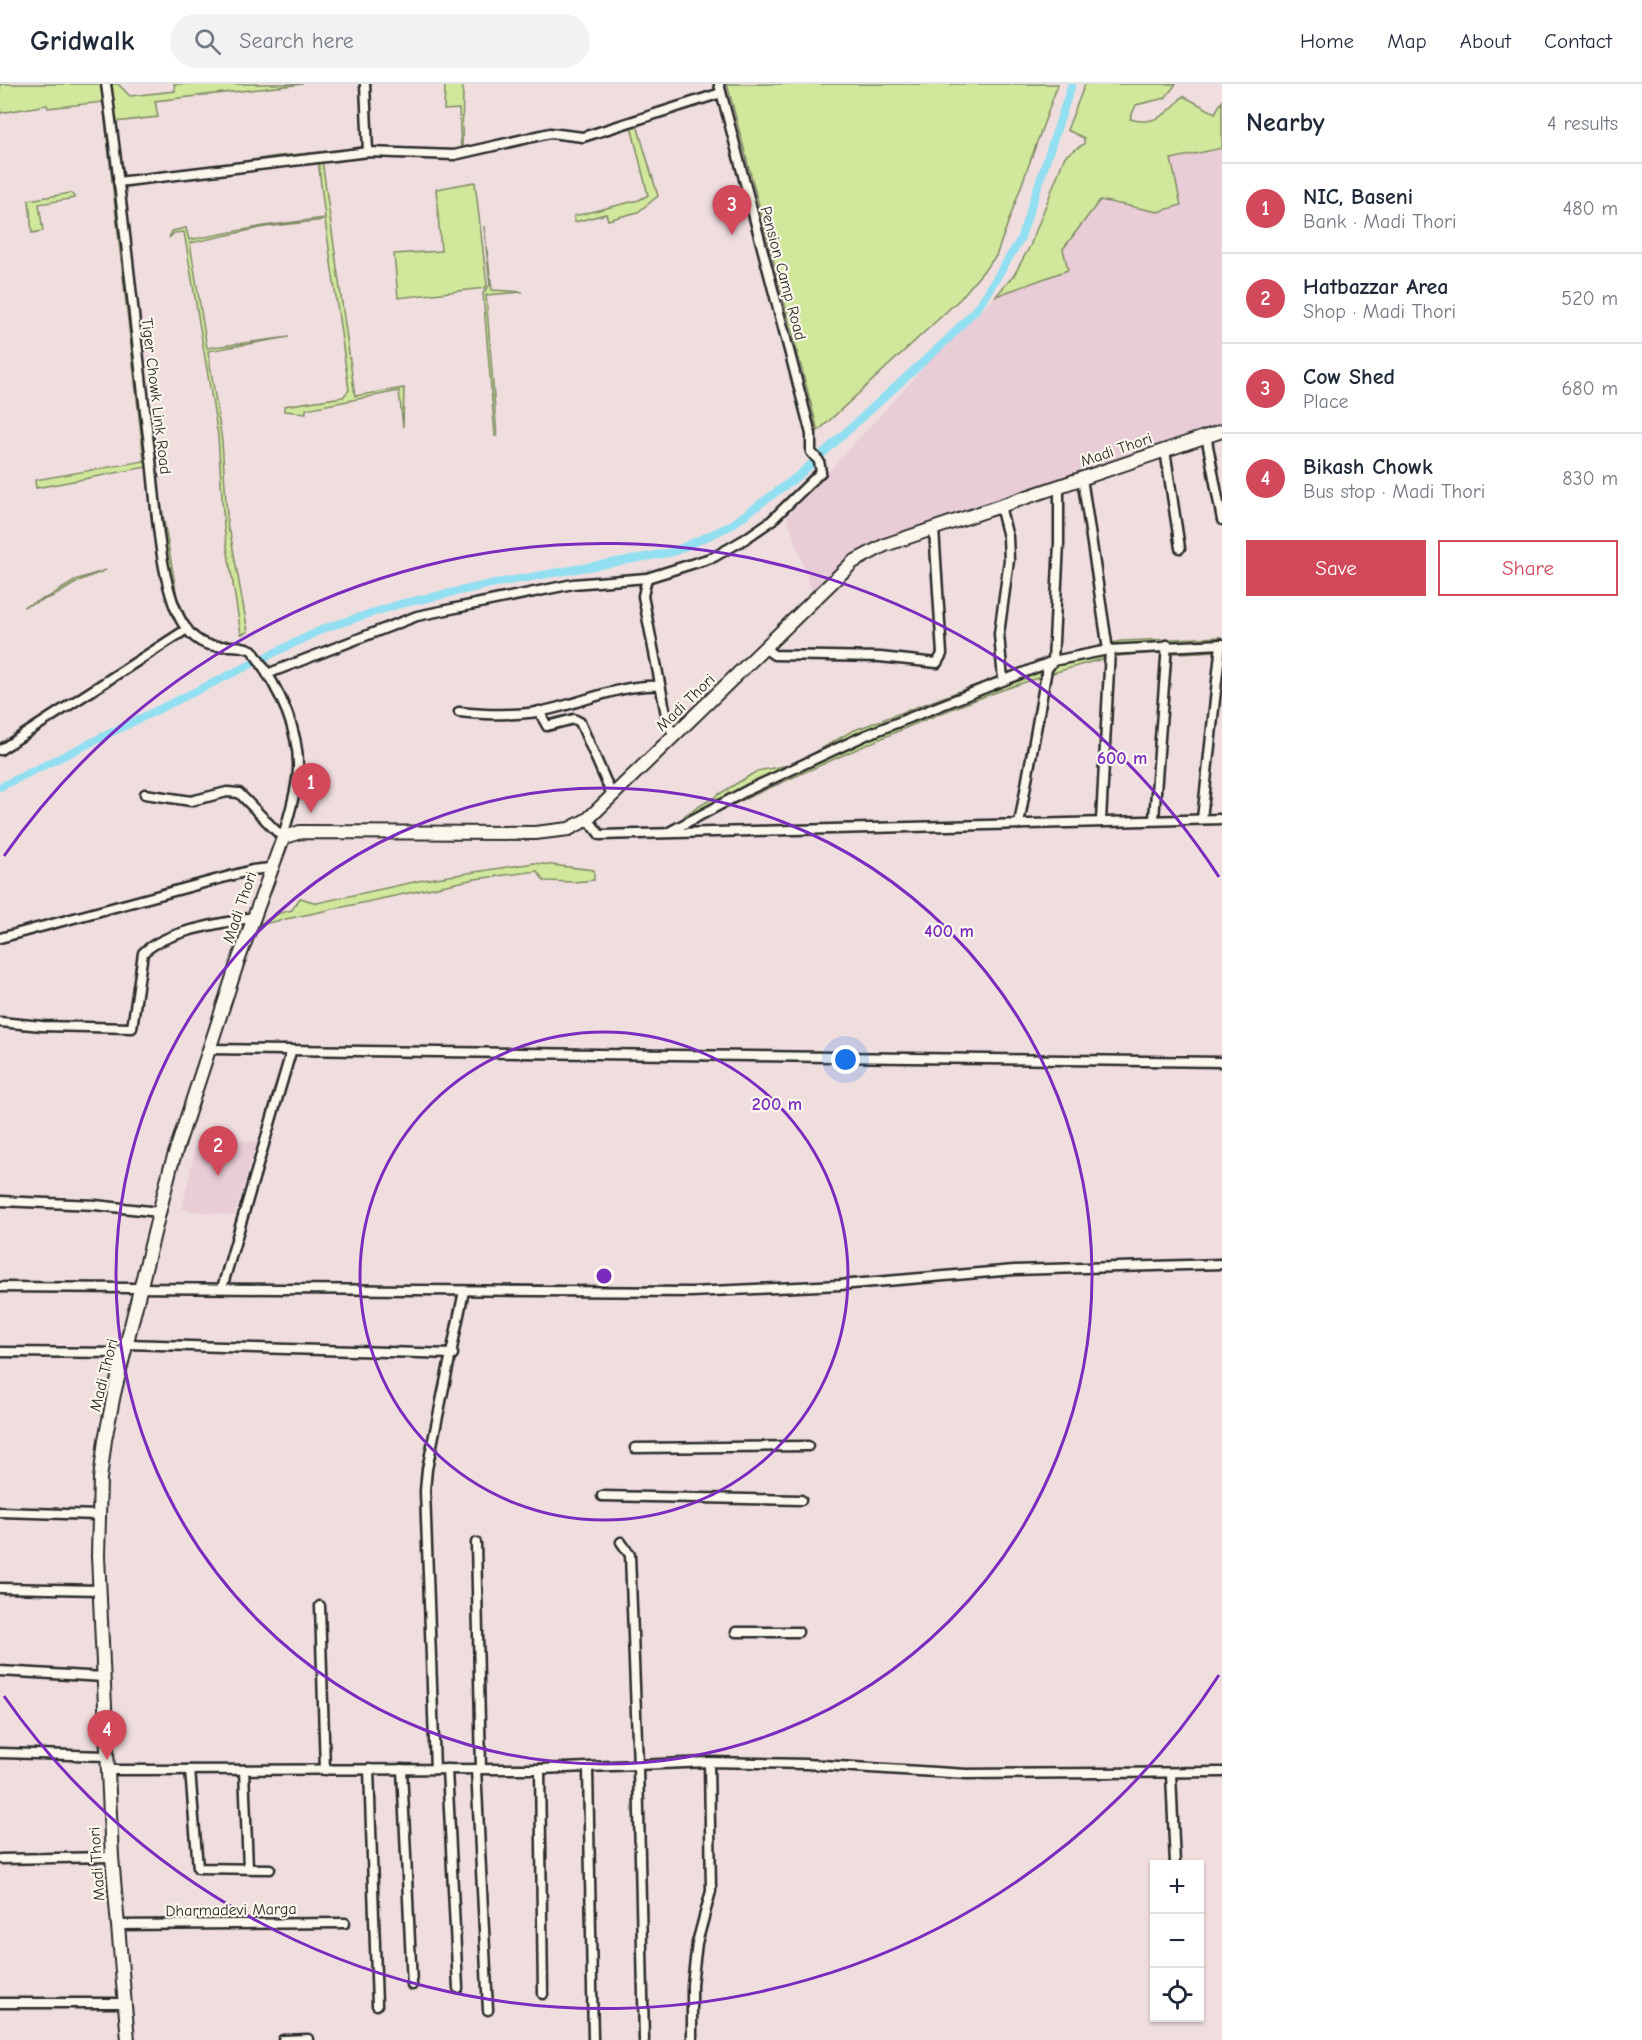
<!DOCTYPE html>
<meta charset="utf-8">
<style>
:root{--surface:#fff;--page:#f2f2f3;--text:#1f2937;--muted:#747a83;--line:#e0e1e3;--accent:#d1495b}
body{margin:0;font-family:"Comic Neue",sans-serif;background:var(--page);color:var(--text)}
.controls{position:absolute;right:18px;bottom:18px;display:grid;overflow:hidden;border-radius:0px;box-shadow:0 2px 4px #0004}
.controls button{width:54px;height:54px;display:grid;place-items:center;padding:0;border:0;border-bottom:2px solid var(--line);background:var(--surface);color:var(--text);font:30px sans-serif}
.you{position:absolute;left:846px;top:976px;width:21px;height:21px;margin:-15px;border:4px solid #fff;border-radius:50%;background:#1a73e8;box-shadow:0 0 0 9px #1a73e833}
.badge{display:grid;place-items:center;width:39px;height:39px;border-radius:50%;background:var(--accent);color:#fff;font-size:20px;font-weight:700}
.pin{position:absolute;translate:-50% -50px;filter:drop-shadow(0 2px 3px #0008)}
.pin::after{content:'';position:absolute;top:32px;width:21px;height:18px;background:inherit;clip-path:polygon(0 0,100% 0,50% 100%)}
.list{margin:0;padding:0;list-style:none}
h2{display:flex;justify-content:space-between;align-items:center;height:78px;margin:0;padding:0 24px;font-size:26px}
h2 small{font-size:20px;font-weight:400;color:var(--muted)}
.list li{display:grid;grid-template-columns:39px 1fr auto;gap:18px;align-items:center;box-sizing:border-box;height:90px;padding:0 24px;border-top:2px solid var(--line)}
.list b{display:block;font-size:22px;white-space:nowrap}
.list p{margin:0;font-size:20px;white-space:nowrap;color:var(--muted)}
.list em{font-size:20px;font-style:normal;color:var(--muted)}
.actions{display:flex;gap:12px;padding:18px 24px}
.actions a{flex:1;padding:14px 0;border:2px solid var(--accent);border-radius:0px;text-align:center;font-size:21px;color:var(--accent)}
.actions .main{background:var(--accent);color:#fff}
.icon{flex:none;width:33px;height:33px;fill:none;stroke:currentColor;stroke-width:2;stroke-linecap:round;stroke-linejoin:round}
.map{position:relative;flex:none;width:1222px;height:1956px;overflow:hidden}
header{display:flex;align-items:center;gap:36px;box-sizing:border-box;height:84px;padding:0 30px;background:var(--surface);border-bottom:2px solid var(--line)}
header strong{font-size:28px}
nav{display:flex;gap:33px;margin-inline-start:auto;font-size:21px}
.search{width:420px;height:54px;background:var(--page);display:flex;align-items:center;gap:15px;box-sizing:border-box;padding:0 21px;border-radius:33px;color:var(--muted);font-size:22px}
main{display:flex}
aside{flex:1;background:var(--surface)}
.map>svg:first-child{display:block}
</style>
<header>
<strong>Gridwalk</strong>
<div class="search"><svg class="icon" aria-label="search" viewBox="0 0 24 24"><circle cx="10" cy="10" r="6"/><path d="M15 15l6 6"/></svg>Search here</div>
<nav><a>Home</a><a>Map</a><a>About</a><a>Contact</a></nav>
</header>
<main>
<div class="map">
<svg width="1222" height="1956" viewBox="0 0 1222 1956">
<rect width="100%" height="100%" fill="#f0dedf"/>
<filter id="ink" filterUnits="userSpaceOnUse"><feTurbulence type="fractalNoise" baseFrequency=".0167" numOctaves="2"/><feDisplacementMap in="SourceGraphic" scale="12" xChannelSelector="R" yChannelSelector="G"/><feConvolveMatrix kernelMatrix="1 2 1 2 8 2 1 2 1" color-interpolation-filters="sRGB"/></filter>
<g filter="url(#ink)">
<!-- built -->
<g fill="#e8ccd6">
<polygon points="1222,64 1222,338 914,443 863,463 846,474 813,510 787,433 935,271 996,212 1068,186 1063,165 1100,115 1158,128 1181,121 1171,75"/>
<polygon points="198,1053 257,1058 234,1132 182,1125"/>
</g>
<!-- green -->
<g fill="#d1e79c" stroke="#7e8964" stroke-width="1.5">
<polygon points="0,0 103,0 147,383 36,404 35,396 144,377 103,18 48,24 47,21 0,29"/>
<polygon points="109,0 118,0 130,12 175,7 174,0 303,0 155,17 158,33 115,38 122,91 127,95 278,72 360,65 365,60 361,0 363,0 366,61 361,67 277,75 142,95 123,95 120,90"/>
<polygon points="368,0 372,63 449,67 461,67 459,25 444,26 445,0 463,0 462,67 460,69 371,65"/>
<polygon points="727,0 1058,0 996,172 960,215 818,347"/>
<path d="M1085,0H1176L1165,14L1136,21L1130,35C1154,42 1168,30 1183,12L1215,29L1222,17V64L1171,75L1181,121L1158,128L1100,116L1063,165L1068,186L996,212L1014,191L1030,162L1065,72L1084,60V54L1067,46Z"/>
<polygon points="637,41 658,112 638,128 608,136 606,130 575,138 574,132 639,116 648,111 631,42"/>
<polygon points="318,76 322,76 355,312 404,304 403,343 399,307 306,325 306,329 284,327 284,322 343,313 349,306 325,136 265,143 190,159 207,264 289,253 208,267 222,357 228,447 230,448 248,548 241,550 224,444 218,352 184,148 174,149 169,154 172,147 186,144 189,156 264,142 325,134"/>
<path d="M198,91L127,103L125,107L160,413L177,512L190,543L202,553L227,561C205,556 191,551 181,529C163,495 158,417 154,378C143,286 133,194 123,102Z"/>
<polygon points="475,98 487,201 485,204 398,214 394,170 441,167 436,105"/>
<polygon points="71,109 75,114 39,120 43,147 32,149 29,116"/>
<polygon points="484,142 492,206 523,208 486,211 497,352 495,352 483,209 490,201"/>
<polygon points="106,486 81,496 54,512 23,523 50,512 78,495"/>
<path d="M1222,553V566C1181,572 1140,565 1099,576C952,614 819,685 680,743L685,731L757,687L795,680L852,647L1049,574L1121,557Z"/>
<polygon points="534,779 594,786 594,796 574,798 544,797 537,787 475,795 258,841 280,829 292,826 300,814 317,819 423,796"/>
</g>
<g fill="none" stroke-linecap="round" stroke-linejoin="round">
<!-- canal -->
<polyline stroke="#91dff1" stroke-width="8" points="0,703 325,544 400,520 491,500 673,468 730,442 798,392 949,254 979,222 1020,156 1072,0"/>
<!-- minor casing -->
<g stroke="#2b2b2b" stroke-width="13">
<g id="minor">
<path d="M106,0C124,125 135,251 151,376C156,418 160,511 186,544C208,574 229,555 252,566C276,600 300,643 298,686C297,708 288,732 283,754"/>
<polyline points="365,0 368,68"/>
<polyline points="118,98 368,68 454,71 550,49 583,53 721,9"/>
<polyline points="1206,351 1222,436"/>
<polyline points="1165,366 1180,464"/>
<polyline points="1082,394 1108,566"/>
<polyline points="1000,422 1008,453 1009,476 999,550 1003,596"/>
<polyline points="764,564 774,571 880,573 937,579 942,570 934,445"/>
<polyline points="267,590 417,532 573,500 647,494"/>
<polyline points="539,627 547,642 574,635 580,638 612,711"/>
<path d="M459,628C488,631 514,632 543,627C583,619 618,600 660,602"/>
<polyline points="675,652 668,641 643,512 647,494 714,473 745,455 771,437 821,388 819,377 811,368 811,350 719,0"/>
<polyline points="0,666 187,545"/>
<polyline points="145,710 191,717 227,708 239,709 283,754"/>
<polyline points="588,735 600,751 1222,735"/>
<polyline points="1154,735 1167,561"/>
<polyline points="1202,735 1221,560"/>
<polyline points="1101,737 1110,566"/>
<polyline points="1019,740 1047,585 1053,577 1059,459 1059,402"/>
<polyline points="669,748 748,706 866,651 1053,577 1108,566 1222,560"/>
<polyline points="0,854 252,786 270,784"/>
<path d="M0,938L42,942L132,944L143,869C167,846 221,840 253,833"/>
<polyline points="208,965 1222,978"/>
<polyline points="0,1117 95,1121 159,1128"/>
<polyline points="0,1203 691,1208 840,1201 1014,1186 1222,1180"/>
<polyline points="222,1204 291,968"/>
<polyline points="127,1260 453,1270"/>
<polyline points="0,1268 125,1269"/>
<polyline points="635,1364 808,1362"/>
<polyline points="602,1412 801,1416"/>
<polyline points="0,1428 98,1431"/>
<polyline points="621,1458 630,1471 638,1682 644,1956"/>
<polyline points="476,1459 481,1685"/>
<polyline points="0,1504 100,1506"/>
<polyline points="320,1522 325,1686"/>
<polyline points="736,1548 798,1548"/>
<polyline points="0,1587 104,1593"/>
<polyline points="0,1669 107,1672"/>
<polyline points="369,1685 377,1921"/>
<polyline points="402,1685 412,1901"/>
<polyline points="435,1685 425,1407 427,1385 464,1207"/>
<polyline points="447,1685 458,1904"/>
<polyline points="476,1685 488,1926"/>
<polyline points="540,1685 543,1910"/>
<polyline points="588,1685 593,1956"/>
<polyline points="107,1686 540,1685 709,1678 806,1680 967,1690 1222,1688"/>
<polyline points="190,1686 198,1784 270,1785"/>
<polyline points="244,1686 248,1784"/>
<polyline points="1171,1690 1175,1780"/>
<polyline points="0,1775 112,1773"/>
<polyline points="117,1841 345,1839"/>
<polyline points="0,1919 125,1919"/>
<polyline points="283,1956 308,1955"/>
<polyline points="692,1956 692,1900 697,1859 711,1807 709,1678"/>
</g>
</g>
<!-- secondary casing -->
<g stroke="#2b2b2b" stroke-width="16">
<polyline id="secondary" points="128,1956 112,1773 98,1472 100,1395 105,1356 114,1310 170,1085 237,880 283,754 300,748 535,749 569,745 588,735 853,478 885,461 1222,347"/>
</g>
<!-- minor -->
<use href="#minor" stroke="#fbf7ec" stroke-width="8"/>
<!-- secondary -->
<use href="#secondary" stroke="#fbf7ec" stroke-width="12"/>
</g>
</g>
<!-- distance rings -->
<g fill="none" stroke="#7b2cbf" stroke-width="3">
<circle cx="604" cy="1192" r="244"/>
<circle cx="604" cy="1192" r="488"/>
<path d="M1219 1591A733 733 0 0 1 4 1612M4 772A733 733 0 0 1 1219 793"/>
</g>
<g text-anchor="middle" stroke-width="4.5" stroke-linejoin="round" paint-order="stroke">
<!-- street labels -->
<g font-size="16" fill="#2b2b2b" stroke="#fbf7ec">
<text transform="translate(784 189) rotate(75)" y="6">Pension Camp Road</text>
<text transform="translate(157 312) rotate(83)" y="6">Tiger Chowk Link Road</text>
<text transform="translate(1116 365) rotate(-19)" y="6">Madi Thori</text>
<text transform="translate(685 618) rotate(-44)" y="6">Madi Thori</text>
<text transform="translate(239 823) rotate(-71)" y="6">Madi Thori</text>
<text transform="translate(103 1291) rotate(-76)" y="6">Madi Thori</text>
<text transform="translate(96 1780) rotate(-94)" y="6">Madi Thori</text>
<text transform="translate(231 1825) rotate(-1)" y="6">Dharmadevi Marga</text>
</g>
</g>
<circle cx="604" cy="1192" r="9" fill="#7b2cbf" stroke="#fbf7ec" stroke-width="3"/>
<g font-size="18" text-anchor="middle" font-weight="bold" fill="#7b2cbf" stroke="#fbf7ec" stroke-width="4.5" stroke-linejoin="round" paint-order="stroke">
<text x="1122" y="680">600 m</text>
<text x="949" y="853">400 m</text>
<text x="777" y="1026">200 m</text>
</g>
</svg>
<div class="controls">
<button>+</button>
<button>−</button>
<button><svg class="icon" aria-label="locate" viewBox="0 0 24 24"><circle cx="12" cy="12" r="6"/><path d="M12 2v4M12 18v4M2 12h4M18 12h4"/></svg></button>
</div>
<div class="you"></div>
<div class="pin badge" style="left:311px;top:729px">1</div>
<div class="pin badge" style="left:218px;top:1092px">2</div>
<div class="pin badge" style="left:732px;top:151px">3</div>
<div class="pin badge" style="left:107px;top:1676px">4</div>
</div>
<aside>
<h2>Nearby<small>4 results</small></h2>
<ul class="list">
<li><span class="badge">1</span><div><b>NIC, Baseni</b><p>Bank · Madi Thori</p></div><em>480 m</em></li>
<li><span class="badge">2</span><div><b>Hatbazzar Area</b><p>Shop · Madi Thori</p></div><em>520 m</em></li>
<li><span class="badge">3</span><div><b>Cow Shed</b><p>Place</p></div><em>680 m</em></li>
<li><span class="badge">4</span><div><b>Bikash Chowk</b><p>Bus stop · Madi Thori</p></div><em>830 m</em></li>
</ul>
<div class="actions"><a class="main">Save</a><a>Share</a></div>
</aside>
</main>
